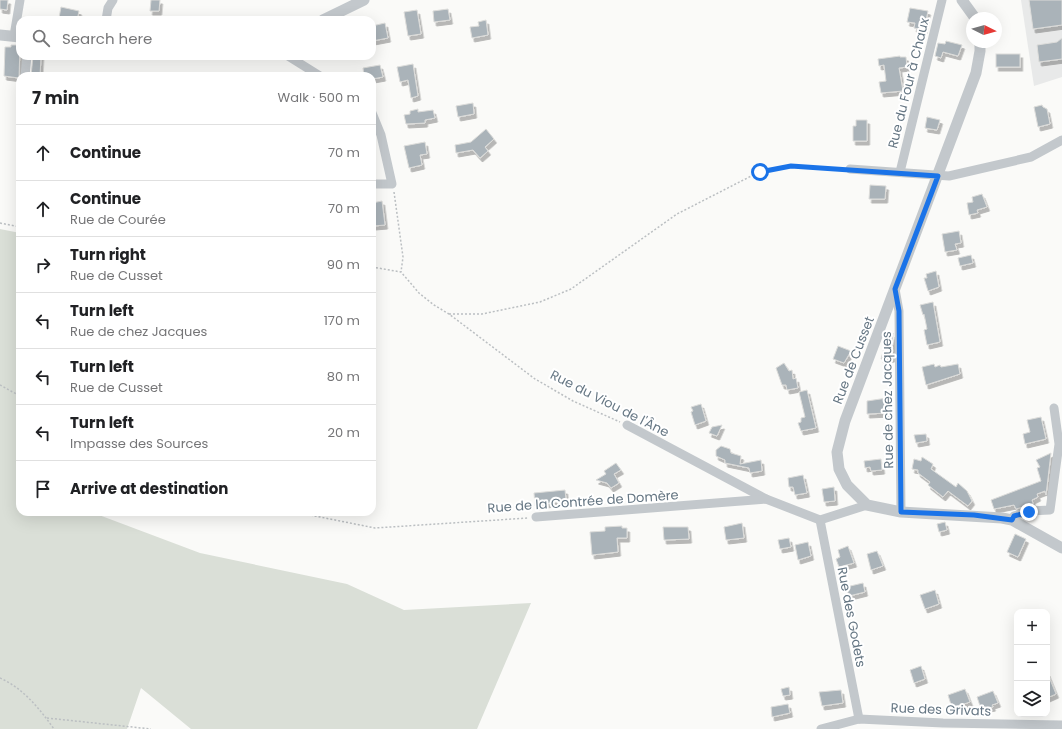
<!DOCTYPE html>
<meta charset="utf-8">
<style>
:root{--surface:#fff;--page:#f2f2f2;--text:#202124;--muted:#757577;--line:#e0e0e0}
body{margin:0;font-family:Poppins,sans-serif;background:var(--page);color:var(--text)}
.controls{position:absolute;right:12px;bottom:12px;display:grid;overflow:hidden;border-radius:8px;box-shadow:0 4px 16px #0002}
.controls button{width:36px;height:36px;display:grid;place-items:center;padding:0;border:0;border-bottom:1px solid var(--line);background:var(--surface);color:var(--text);font:20px sans-serif}
.compass{position:absolute;left:966px;top:12px;width:36px;height:36px;border-radius:50%;background:var(--surface);box-shadow:0 4px 16px #0002;rotate:95deg}
.stop{position:absolute;width:12px;height:12px;margin:-9px;border:3px solid #1a73e8;border-radius:50%;background:#fff}
.stop.end{background:#1a73e8;border-color:#fff;box-shadow:0 1px 4px #0008}
.list{margin:0;padding:0;list-style:none}
h2{display:flex;justify-content:space-between;align-items:center;height:52px;margin:0;padding:0 16px;font-size:17px}
h2 small{font-size:13px;font-weight:400;color:var(--muted)}
.list li{display:grid;grid-template-columns:26px 1fr auto;gap:12px;align-items:center;box-sizing:border-box;height:56px;padding:0 16px;border-top:1px solid var(--line)}
.list b{display:block;font-size:15px;white-space:nowrap}
.list p{margin:0;font-size:13px;white-space:nowrap;color:var(--muted)}
.list em{font-size:13px;font-style:normal;color:var(--muted)}
.icon{flex:none;width:22px;height:22px;fill:none;stroke:currentColor;stroke-width:2;stroke-linecap:round;stroke-linejoin:round}
.map{position:relative;flex:none;width:1062px;height:729px;overflow:hidden}
.search{position:absolute;background:var(--surface);box-shadow:0 4px 16px #0002;left:16px;top:16px;width:360px;height:44px;display:flex;align-items:center;gap:10px;box-sizing:border-box;padding:0 14px;border-radius:12px;color:var(--muted);font-size:15px}
.panel{position:absolute;background:var(--surface);box-shadow:0 4px 16px #0002;left:16px;top:72px;width:360px;height:444px;border-radius:12px}
.map>svg:first-child{display:block}
</style>
<div class="map">
<svg width="1062" height="729" viewBox="0 0 1062 729">
<defs>
<filter id="shadow"><feDropShadow dx="2.5" dy="4" stdDeviation="0" flood-color="#0004"/></filter>
</defs>
<rect width="100%" height="100%" fill="#fafaf8"/>
<!-- built -->
<polygon fill="#e8e9e9" points="1021,0 1062,0 1062,77 1034,86"/>
<!-- green -->
<polygon fill="#dadfd7" points="0,229 20,233 20,512 91,512 200,553 347,584 404,610 531,603 477,729 191,729 141,688 127,729 0,729"/>
<!-- building -->
<g fill="#aab3b9" stroke="#dcdcda" filter="url(#shadow)">
<polygon points="0,0 8,0 7,10 0,9"/>
<polygon points="151,0 160,0 159,11 150,11"/>
<polygon points="1029,0 1062,0 1062,25 1033,29"/>
<polygon points="61,7 79,11 77,20 59,18"/>
<polygon points="910,8 928,11 924,30 914,28 915,23 907,22"/>
<polygon points="448,9 450,20 434,22 433,11"/>
<polygon points="417,10 421,34 408,36 404,12"/>
<polygon points="486,20 488,35 472,38 470,27 479,26 478,22"/>
<polygon points="385,23 388,38 372,41 372,26"/>
<polygon points="1062,38 1062,59 1039,62 1037,45 1057,42"/>
<polygon points="946,41 962,45 958,56 943,52 941,58 935,56 938,43 945,44"/>
<polygon points="11,45 20,45 19,78 4,76 5,47 11,47"/>
<rect x="996" y="54" width="24" height="13"/>
<polygon points="33,56 41,56 40,76 31,76"/>
<polygon points="900,56 900,57 906,57 907,67 899,68 903,91 881,93 879,82 886,81 884,65 879,66 878,59"/>
<polygon points="413,64 418,96 411,98 408,80 400,82 397,67"/>
<polygon points="380,65 383,77 372,79 372,76 364,76 363,68"/>
<polygon points="473,103 474,114 458,117 456,106"/>
<polygon points="1042,105 1043,107 1047,109 1050,124 1038,127 1034,107"/>
<polygon points="418,109 418,112 433,110 435,118 425,120 425,123 406,124 404,115 410,114 410,111"/>
<polygon points="927,117 940,120 937,130 925,128"/>
<polygon points="856,120 867,120 867,141 853,141 853,126 856,126"/>
<polygon points="486,129 494,139 485,147 488,151 480,158 473,150 456,153 455,145 471,142"/>
<polygon points="425,142 427,154 420,155 422,165 409,168 404,146"/>
<polygon points="870,185 886,186 885,199 869,199"/>
<polygon points="982,194 987,207 977,210 978,213 969,215 967,203 973,202 972,197"/>
<polygon points="382,201 385,225 373,226 372,203"/>
<polygon points="959,231 961,243 955,244 957,250 945,252 942,234"/>
<polygon points="971,255 973,263 960,266 958,258"/>
<polygon points="936,271 939,287 928,291 924,278 927,278 926,274"/>
<polygon points="933,302 940,342 927,345 924,330 927,329 924,314 923,315 920,305"/>
<polygon points="893,333 892,358 881,359 884,348 887,349"/>
<polygon points="838,346 851,351 844,363 833,359"/>
<polygon points="784,363 789,371 792,370 793,379 796,378 798,388 787,390 786,385 782,385 776,368"/>
<polygon points="934,364 935,367 940,365 941,367 958,364 960,374 926,385 922,367"/>
<polygon points="807,390 816,428 801,431 798,423 801,422 801,418 805,417 799,392"/>
<polygon points="887,398 887,413 867,414 867,401"/>
<polygon points="701,404 706,421 695,425 691,412 693,411 691,407"/>
<polygon points="1041,417 1046,439 1025,444 1023,434 1030,432 1027,420"/>
<polygon points="722,425 717,436 709,433 712,427"/>
<polygon points="926,434 927,441 916,443 914,435"/>
<polygon points="721,446 730,449 731,453 741,456 740,464 761,460 762,471 750,473 749,468 725,463 725,460 716,456 716,450"/>
<polygon points="1051,453 1046,495 1045,491 1037,494 1038,497 1032,500 1033,504 1016,509 1014,505 994,509 991,500 1041,481 1037,468 1040,467 1036,460"/>
<polygon points="922,457 933,464 931,469 956,487 958,483 967,491 972,501 968,506 948,491 943,497 928,485 930,482 918,473 918,470 912,469 914,459 921,461"/>
<polygon points="881,459 882,470 871,471 870,467 865,468 864,461"/>
<polygon points="616,463 621,470 614,474 619,483 611,488 607,483 596,480 606,474 604,471"/>
<polygon points="803,475 807,493 795,495 793,487 789,487 788,478"/>
<polygon points="834,487 835,501 824,502 822,489"/>
<polygon points="565,490 566,500 535,506 534,493"/>
<polygon points="945,522 947,530 939,532 937,524"/>
<polygon points="742,523 744,538 726,540 724,527"/>
<polygon points="622,526 622,528 627,528 627,538 617,538 618,552 592,555 590,532 605,531 605,527"/>
<polygon points="663,527 688,527 689,539 664,540"/>
<polygon points="1015,534 1026,539 1018,557 1007,552"/>
<polygon points="789,538 791,547 780,549 778,540"/>
<polygon points="808,542 811,556 798,560 795,545"/>
<polygon points="848,546 854,563 839,567 836,559 840,557 838,550"/>
<polygon points="877,551 883,566 871,570 867,554"/>
<polygon points="863,583 865,592 849,596 846,587"/>
<polygon points="935,590 939,604 925,609 920,595"/>
<polygon points="921,666 925,679 914,683 910,670"/>
<polygon points="1047,672 1056,694 1047,698"/>
<polygon points="789,687 790,695 783,696 781,689"/>
<polygon points="965,689 970,702 952,708 948,695"/>
<polygon points="841,690 843,703 822,706 819,692"/>
<polygon points="993,691 998,703 992,705 993,707 981,709 977,697"/>
<polygon points="788,704 790,713 772,717 771,707"/>
</g>
<g fill="none" stroke-linecap="round" stroke-linejoin="round">
<!-- path -->
<g stroke="#bbbfc2" stroke-width="1.5" stroke-dasharray="2 2" stroke-linecap="butt">
<polyline points="394,192 403,257 401,272"/>
<polyline points="0,223 20,227"/>
<polyline points="372,267 401,272 419,293 434,305 449,314 535,379 573,401 620,422"/>
<polyline points="449,314 482,314 540,302 571,289 677,214 759,172 791,166 842,169"/>
<polyline points="0,385 20,396"/>
<polyline points="295,512 375,528 528,518"/>
<path d="M0,678C24,689 39,708 54,729"/>
<polyline points="47,718 151,729"/>
</g>
<!-- minor -->
<g stroke="#c3c8cc" stroke-width="9">
<polyline points="106,20 108,8 113,0"/>
<polyline points="14,36 20,0"/>
<polyline points="288,56 320,76"/>
<polyline points="25,76 27,56"/>
<polyline points="372,113 381,135 392,184 372,184"/>
<polyline points="850,169 949,176 1031,157 1062,140"/>
<polyline points="900,172 942,0"/>
<polyline points="895,289 899,311 901,512"/>
<polyline points="627,425 766,499"/>
<polyline points="536,517 766,499 820,520 867,505"/>
<polyline points="820,520 859,719"/>
<polyline points="1012,520 1014,516 1029,511 1050,510 1059,444 1054,408"/>
<polyline points="821,729 859,719 943,723 1062,725"/>
</g>
<!-- tertiary -->
<g stroke="#c3c8cc" stroke-width="11">
<polyline points="962,0 975,18"/>
<polyline points="323,20 364,0"/>
<polyline points="0,35 20,37"/>
<polyline points="980,42 980,51 976,73 845,421 837,452 839,469 847,485 867,505 901,512 1002,518 1012,520 1062,548"/>
</g>
</g>
<g fill="none" stroke-linecap="round" stroke-linejoin="round">
<!-- route -->
<polyline stroke="#1a73e8" stroke-width="5" points="760,172 791,166 938,176 895,289 899,311 901,512 974,515 1012,520 1014,516 1029,512"/>
</g>
<g text-anchor="middle" stroke-width="4" stroke-linejoin="round" paint-order="stroke">
<!-- street labels -->
<g font-size="13" fill="#657683" stroke="#fff">
<text transform="translate(908 83) rotate(-76)" y="5">Rue du Four à Chaux</text>
<text transform="translate(853 360) rotate(-69)" y="5">Rue de Cusset</text>
<text transform="translate(887 400) rotate(-91)" y="5">Rue de chez Jacques</text>
<text transform="translate(610 403) rotate(27)" y="5">Rue du Viou de l'Âne</text>
<text transform="translate(583 501) rotate(-4)" y="5">Rue de la Contrée de Domère</text>
<text transform="translate(852 617) rotate(79)" y="5">Rue des Godets</text>
<text transform="translate(941 709) rotate(2)" y="5">Rue des Grivats</text>
</g>
</g>
</svg>
<div class="controls">
<button>+</button>
<button>−</button>
<button><svg class="icon" aria-label="layers" viewBox="0 0 24 24"><path d="M12 4l9 5-9 5-9-5zM3 14l9 5 9-5"/></svg></button>
</div>
<svg class="compass" viewBox="-18 -18 36 36"><path d="M0-13l5 13h-10z" fill="#e53935"/><path d="M0 13l5-13h-10z" fill="#757577"/></svg>
<div class="stop" style="left:760px;top:172px"></div>
<div class="stop end" style="left:1029px;top:512px"></div>
<div class="search"><svg class="icon" aria-label="search" viewBox="0 0 24 24"><circle cx="10" cy="10" r="6"/><path d="M15 15l6 6"/></svg>Search here</div>
<section class="panel">
<h2>7 min<small>Walk · 500 m</small></h2>
<ul class="list">
<li><svg class="icon" aria-label="ahead" viewBox="0 0 24 24"><path d="M12 20V5M6 11l6-6 6 6"/></svg><div><b>Continue</b></div><em>70 m</em></li>
<li><svg class="icon" aria-label="ahead" viewBox="0 0 24 24"><path d="M12 20V5M6 11l6-6 6 6"/></svg><div><b>Continue</b><p>Rue de Courée</p></div><em>70 m</em></li>
<li><svg class="icon" aria-label="right" viewBox="0 0 24 24"><path d="M7 20v-9h11M14 6l5 5-5 5"/></svg><div><b>Turn right</b><p>Rue de Cusset</p></div><em>90 m</em></li>
<li><svg class="icon" aria-label="left" viewBox="0 0 24 24"><path d="M17 20v-9H6M10 6l-5 5 5 5"/></svg><div><b>Turn left</b><p>Rue de chez Jacques</p></div><em>170 m</em></li>
<li><svg class="icon" aria-label="left" viewBox="0 0 24 24"><path d="M17 20v-9H6M10 6l-5 5 5 5"/></svg><div><b>Turn left</b><p>Rue de Cusset</p></div><em>80 m</em></li>
<li><svg class="icon" aria-label="left" viewBox="0 0 24 24"><path d="M17 20v-9H6M10 6l-5 5 5 5"/></svg><div><b>Turn left</b><p>Impasse des Sources</p></div><em>20 m</em></li>
<li><svg class="icon" aria-label="arrive" viewBox="0 0 24 24"><path d="M6 21V4h12l-3 4 3 4H6"/></svg><div><b>Arrive at destination</b></div></li>
</ul>
</section>
</div>
